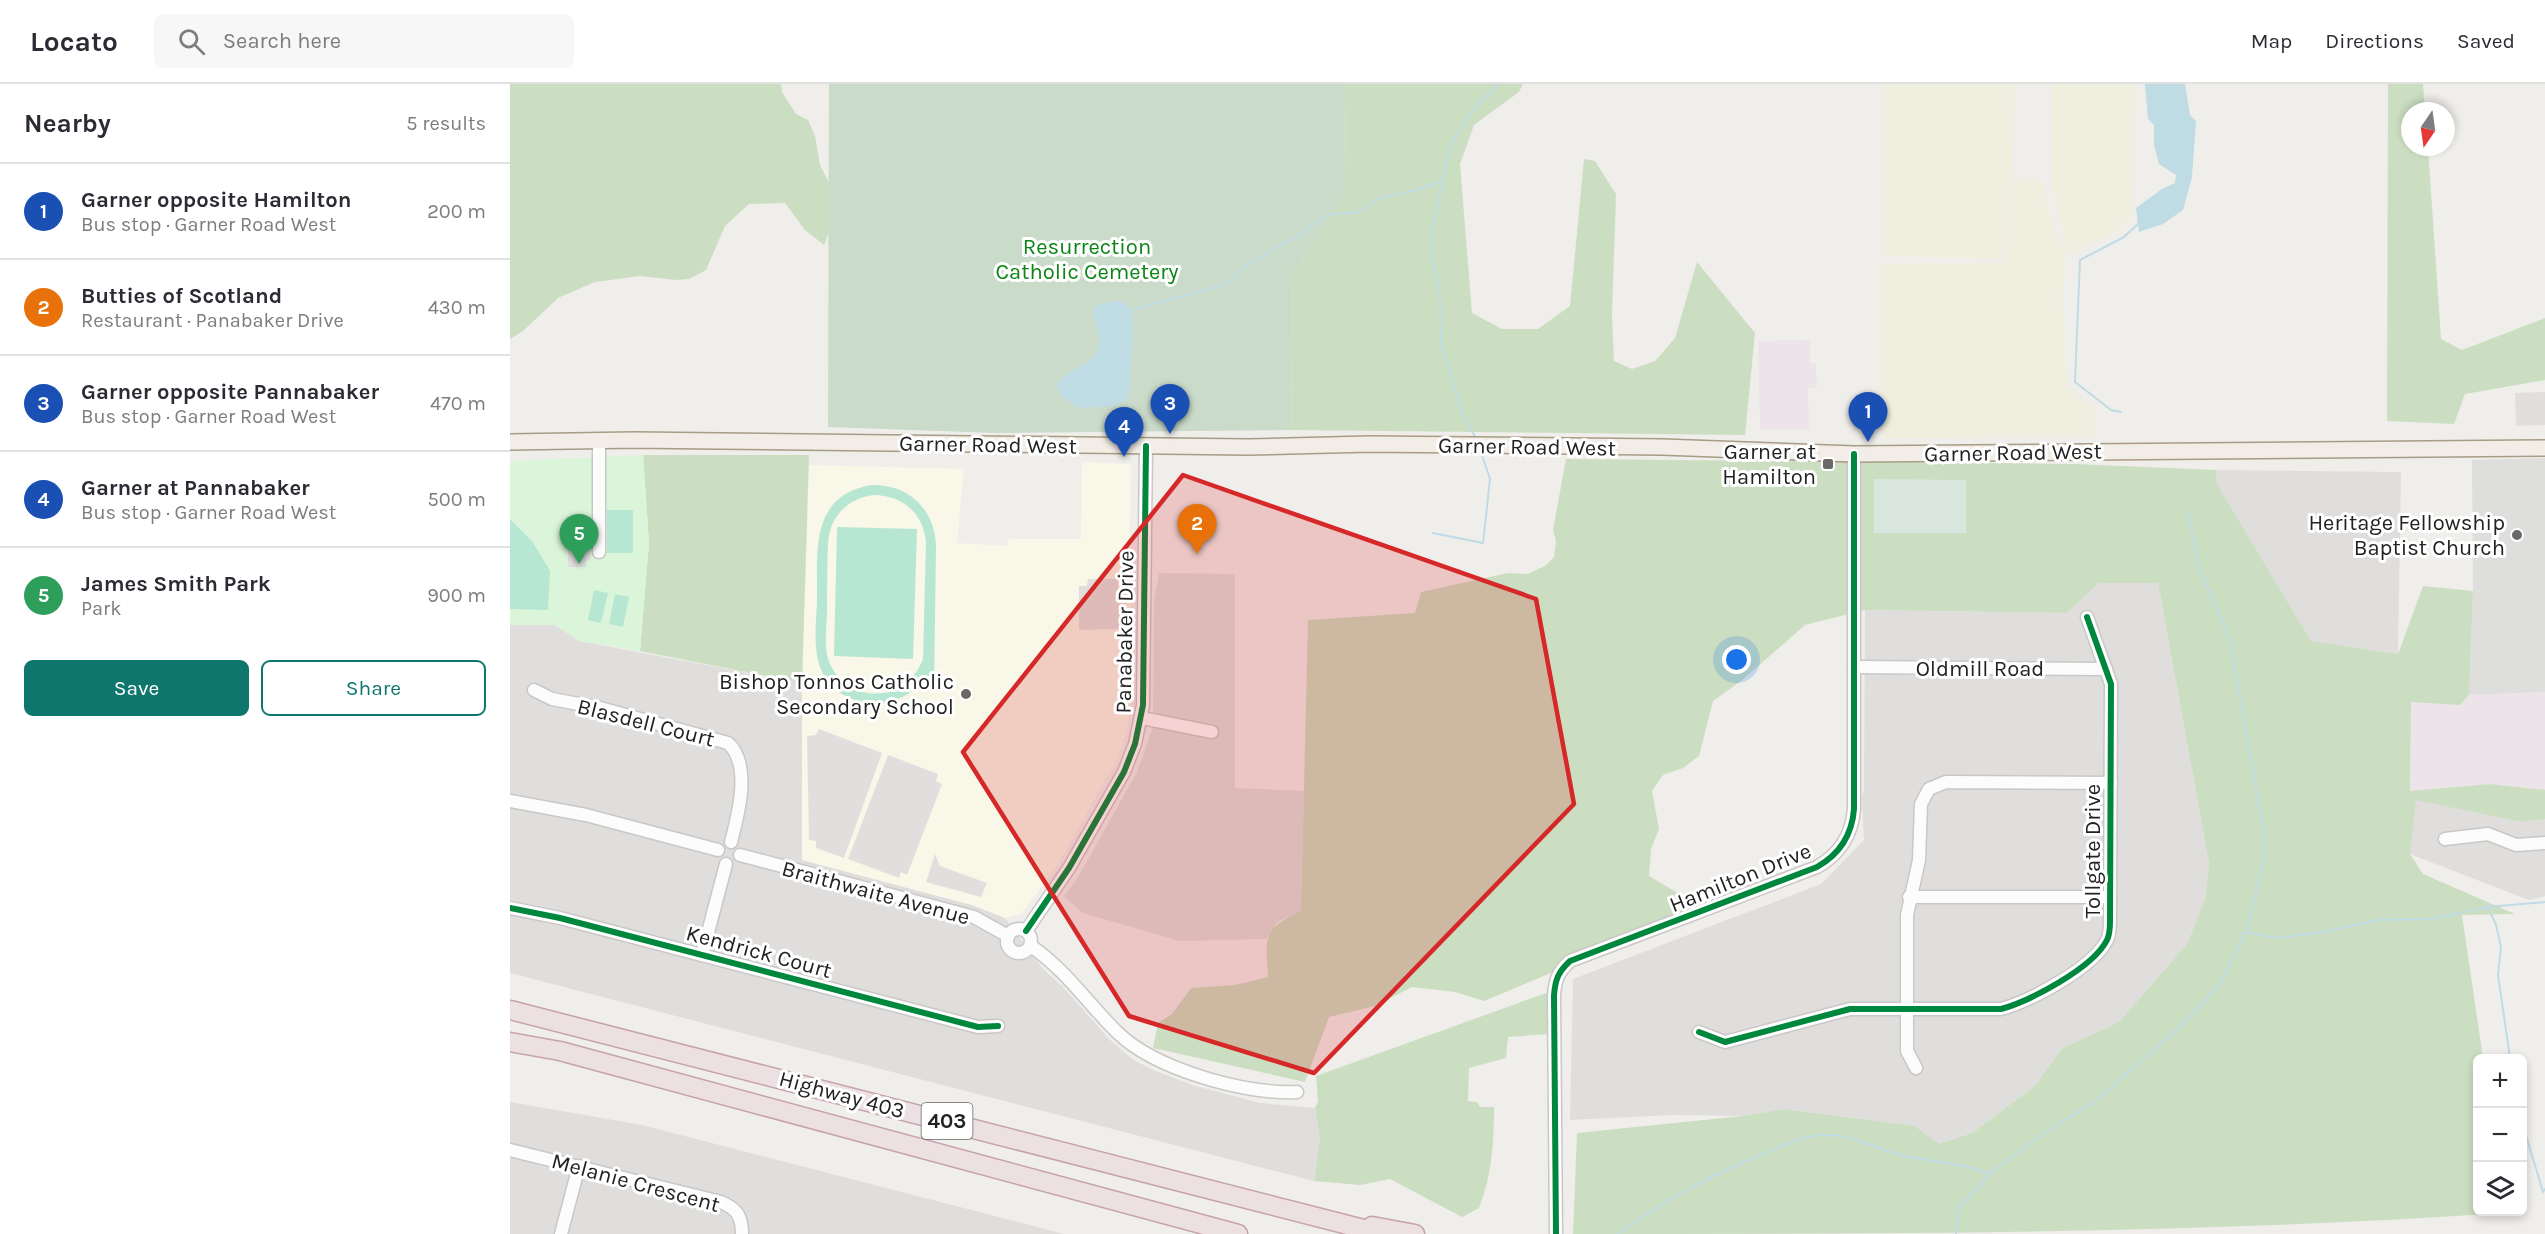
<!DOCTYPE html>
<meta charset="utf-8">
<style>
:root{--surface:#fff;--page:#f7f7f7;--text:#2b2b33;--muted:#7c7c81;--line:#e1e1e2;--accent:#0f766e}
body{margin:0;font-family:Karla,sans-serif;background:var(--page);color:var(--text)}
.controls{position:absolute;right:18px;bottom:18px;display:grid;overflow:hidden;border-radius:9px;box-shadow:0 3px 9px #0003}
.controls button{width:54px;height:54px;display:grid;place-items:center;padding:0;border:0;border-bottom:2px solid var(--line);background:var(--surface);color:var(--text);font:30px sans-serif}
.compass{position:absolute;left:1891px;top:18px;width:54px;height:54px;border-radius:50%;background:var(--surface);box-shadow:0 3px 9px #0003;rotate:193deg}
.you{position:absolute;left:1227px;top:576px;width:21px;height:21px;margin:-15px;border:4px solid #fff;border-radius:50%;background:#1a73e8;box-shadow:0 0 0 9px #1a73e833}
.badge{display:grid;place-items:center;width:39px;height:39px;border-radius:50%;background:var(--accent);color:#fff;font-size:20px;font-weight:700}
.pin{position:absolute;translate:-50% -50px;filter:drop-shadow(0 2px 3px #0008)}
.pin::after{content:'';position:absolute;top:32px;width:21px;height:18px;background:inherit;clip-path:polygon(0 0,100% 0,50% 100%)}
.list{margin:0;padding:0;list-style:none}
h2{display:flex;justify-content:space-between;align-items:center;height:78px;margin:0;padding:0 24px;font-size:26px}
h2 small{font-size:20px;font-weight:400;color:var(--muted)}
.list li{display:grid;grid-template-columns:39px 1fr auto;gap:18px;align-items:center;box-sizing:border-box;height:96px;padding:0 24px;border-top:2px solid var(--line)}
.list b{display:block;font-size:22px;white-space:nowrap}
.list p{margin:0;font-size:20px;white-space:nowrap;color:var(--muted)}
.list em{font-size:20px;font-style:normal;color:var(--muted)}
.actions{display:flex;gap:12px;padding:18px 24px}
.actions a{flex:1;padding:14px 0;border:2px solid var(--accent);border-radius:9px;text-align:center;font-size:21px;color:var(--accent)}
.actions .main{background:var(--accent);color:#fff}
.icon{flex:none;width:33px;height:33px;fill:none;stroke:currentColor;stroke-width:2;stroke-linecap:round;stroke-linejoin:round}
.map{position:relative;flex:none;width:2035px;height:1150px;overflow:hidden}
header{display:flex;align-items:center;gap:36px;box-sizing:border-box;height:84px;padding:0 30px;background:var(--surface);border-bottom:2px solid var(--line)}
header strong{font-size:28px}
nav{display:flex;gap:33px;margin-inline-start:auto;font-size:21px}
.search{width:420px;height:54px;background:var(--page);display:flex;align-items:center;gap:15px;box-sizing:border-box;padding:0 21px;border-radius:9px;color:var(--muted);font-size:22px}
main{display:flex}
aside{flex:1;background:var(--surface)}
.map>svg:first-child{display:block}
</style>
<header>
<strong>Locato</strong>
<div class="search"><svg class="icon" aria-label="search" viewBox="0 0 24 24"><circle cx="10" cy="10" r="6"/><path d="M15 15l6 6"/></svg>Search here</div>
<nav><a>Map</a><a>Directions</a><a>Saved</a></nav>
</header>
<main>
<aside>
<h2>Nearby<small>5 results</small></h2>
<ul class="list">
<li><span class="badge" style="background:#1a4fb4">1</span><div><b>Garner opposite Hamilton</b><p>Bus stop · Garner Road West</p></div><em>200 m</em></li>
<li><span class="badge" style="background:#e8710a">2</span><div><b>Butties of Scotland</b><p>Restaurant · Panabaker Drive</p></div><em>430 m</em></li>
<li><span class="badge" style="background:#1a4fb4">3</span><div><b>Garner opposite Pannabaker</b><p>Bus stop · Garner Road West</p></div><em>470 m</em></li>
<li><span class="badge" style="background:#1a4fb4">4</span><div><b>Garner at Pannabaker</b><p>Bus stop · Garner Road West</p></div><em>500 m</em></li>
<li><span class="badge" style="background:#2e9e5b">5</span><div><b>James Smith Park</b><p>Park</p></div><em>900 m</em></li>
</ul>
<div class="actions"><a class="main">Save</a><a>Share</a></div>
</aside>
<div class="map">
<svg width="2035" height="1150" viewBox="0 0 2035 1150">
<rect width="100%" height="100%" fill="#f0eeeb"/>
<!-- residential -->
<g fill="#dfdedc">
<polygon points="1706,386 1891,388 1888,570 1801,557 1707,400"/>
<polygon points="649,489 725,490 725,704 794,707 791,827 767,838 756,855 670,857 573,829 554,812 567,795 627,688 643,643 644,518"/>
<polygon points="1589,499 1648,499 1699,779 1695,815 1677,860 1609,938 1551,965 1526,1001 1462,1049 1429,1060 1405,1042 1274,1025 1233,1032 1163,1031 1060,1036 1063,895 1311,800 1354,756 1352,713 1354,705 1355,526 1557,529"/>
<polygon points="4,539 45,541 69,557 292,599 293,776 462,821 495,834 533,885 552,902 600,956 622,975 641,985 682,1001 750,1019 805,1024 810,1054 804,1097 0,889 0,541"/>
<polygon points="1905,715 2011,738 2035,735 2035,812 2019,816 1900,770"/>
<polygon points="0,1018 132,1041 554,1150 0,1150"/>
</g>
<!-- industrial -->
<g fill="#ede4e9">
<polygon points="1300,256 1300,279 1306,279 1307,303 1298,304 1299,345 1250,346 1248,257"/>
<polygon points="2035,608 2035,706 1981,700 1900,707 1901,618 1949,621 1959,611"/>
</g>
<!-- education -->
<polygon fill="#f8f7e8" points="572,378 621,380 619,508 621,518 621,621 615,653 608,673 547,782 511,830 495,834 462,821 292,776 292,599 299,381 454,385 447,459 497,462 499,455 571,455"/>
<!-- religious -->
<polygon fill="#dededc" points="2035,374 2035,608 1959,611 1963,507 1962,376"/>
<!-- farmland -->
<g fill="#efefdf">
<polygon points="1373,0 1506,0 1501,94 1491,175 1372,172"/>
<polygon points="1542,0 1625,0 1622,132 1608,148 1558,170 1542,103"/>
<polygon points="1503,95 1532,96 1540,134 1557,171 1553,215 1558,305 1584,322 1586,353 1372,354 1368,180 1493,179"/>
</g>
<!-- forest -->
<g fill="#cbdec1">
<polygon points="0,0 271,0 272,8 286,30 298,36 305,52 310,81 325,110 325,134 314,161 295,146 275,119 239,120 215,142 196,186 179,195 166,196 130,192 85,198 48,214 13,247 0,255"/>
<polygon points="835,0 1013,0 1009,8 964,41 950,80 962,229 992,245 1028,245 1060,222 1074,75 1085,77 1106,110 1102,231 1104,277 1122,285 1145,277 1165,254 1187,178 1245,249 1235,351 781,346 783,188 836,108"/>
<polygon points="1878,0 1913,0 1915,27 1900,27 1900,63 1918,63 1931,255 1952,266 2035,234 2035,296 1955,310 1944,340 1877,337"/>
<polygon points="133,371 299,371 292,599 130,567 139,459"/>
<path d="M1056,375L1564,380L1706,386L1707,400L1801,557L1888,570L1913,502L1963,507L1959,611L1950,621L1901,618L1900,707L1981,700L2035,706V735L2011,738L1906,716L1900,770L1913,790L2005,830L1952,831L1973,974H1968V1128H2007C1694,1150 1377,1150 1063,1150L1067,1049L1233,1032L1274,1025L1405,1042L1429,1060L1462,1049L1526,1001L1551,965L1609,938L1677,860L1695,815L1699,779L1648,499H1589L1557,529L1355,526L1295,541L1231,597L1203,617L1189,672L1173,684L1153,691L1142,707L1149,745L1141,765L1139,792L1168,809V836L974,917L945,908L902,903L865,922L819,933L795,998L643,964L648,939L662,930L681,904L725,901L758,893C756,852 751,846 791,827L798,536L905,529L911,508L998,489L1017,490L1035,482L1044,473L1046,457L1043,446Z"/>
<path d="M1039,908V950L998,953L996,974L959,984L958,1017L967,1018L970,1023H984C984,1057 982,1092 969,1124L952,1133L880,1095L850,1101L804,1097L810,1054L805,1024L808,1017L806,992Z"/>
</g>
<!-- wetland -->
<polygon fill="#d9e6de" points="1364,395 1456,396 1456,449 1364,449"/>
<!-- cemetery -->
<polygon fill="#cadbca" points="319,0 835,0 836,108 783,188 781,346 486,349 318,343"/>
<!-- park -->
<polygon fill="#daf5da" points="133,371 139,459 130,567 69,557 45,541 0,541 0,377"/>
<!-- pitch -->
<g fill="#b7e6d2" fill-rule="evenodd">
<path d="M361,401C398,400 424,424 426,461L424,603H415L414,595C388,631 327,627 310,583C303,563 306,540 307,519C308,471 298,412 361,401ZM363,411C392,411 414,429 416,459L413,575C406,593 392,607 373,609C347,613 323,596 317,571C315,559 316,545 317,533C317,509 317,484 318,459C320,432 337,415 363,411Z"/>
<rect x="97" y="426" width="26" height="43"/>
<polygon points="0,435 22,457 40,487 38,526 0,525"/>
<polygon points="327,443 407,445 403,575 324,572"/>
<polygon points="84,506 98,509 91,539 78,536"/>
<polygon points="105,510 119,513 113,543 99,540"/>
</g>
<!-- parking -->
<g fill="#e0dfde">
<polygon points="2035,308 2035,341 2006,342 2005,309"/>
<polygon points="58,439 75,439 75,445 80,445 80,476 76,477 76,483 58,483"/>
<polygon points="578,495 608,495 608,519 616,519 616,545 569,546 569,502 577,502"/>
<polygon points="309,645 372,669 334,774 306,764 306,757 299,756 297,652 306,651"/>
<polygon points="378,671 428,690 426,697 432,700 397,791 391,788 389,794 338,775"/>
<polygon points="678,704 687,705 687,708 694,709 693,729 669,727 671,707 678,707"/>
<polygon points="425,770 430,782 477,799 471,813 416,798"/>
</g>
<!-- water -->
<g fill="#bfdbe3">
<polygon points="1635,0 1675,0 1680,31 1686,37 1682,93 1673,126 1653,140 1629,148 1626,124 1652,105 1665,99 1666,91 1649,80 1644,61 1644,41 1638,35"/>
<path d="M610,216C615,220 621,224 622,230C624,237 621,309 618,313C609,325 582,323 568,324L551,312L546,301C560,282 591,280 589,255C588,245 584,236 583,227L586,221Z"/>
</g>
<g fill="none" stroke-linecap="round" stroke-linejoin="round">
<!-- stream -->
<g stroke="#bfdbe3" stroke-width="2">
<polyline points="622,226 706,203 719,197 735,182 790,150 817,131 848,128 870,114 906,106 932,97"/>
<polyline points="1611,328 1601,326 1565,298 1570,176 1614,153 1628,140"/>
<polyline points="966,354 953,332 931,259 930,211 921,170 923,144 940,61 961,28 988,0"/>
<polyline points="923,449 973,459 980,395 971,368"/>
<polyline points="1978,823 1986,841 1991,863 1988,891 2000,974"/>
<polyline points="1736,848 1765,854 1814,848 1866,836 1920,835 1978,823 2035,818"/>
<polyline points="2012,1038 2033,1108 2035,1105"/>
<path d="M1108,1150C1154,1116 1203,1090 1255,1069C1276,1060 1294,1051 1316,1051C1343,1050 1369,1067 1395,1072C1423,1078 1453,1079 1480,1090"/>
<polyline points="1446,1150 1449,1124 1480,1090 1521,1058 1588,1015 1673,940 1709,901 1736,848 1743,822 1755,770 1753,743 1720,556 1689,483 1678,428"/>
</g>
<!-- minor casing -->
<g stroke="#c9c8c7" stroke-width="15">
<g id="minor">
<polyline points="89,468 89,356"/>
<polyline points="1344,583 1596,585"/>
<path d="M24,606L42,615L90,624L218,659C242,681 228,731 221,758"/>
<polyline points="632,634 702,648"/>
<polyline points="0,717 76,731 208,766"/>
<polyline points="1935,755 1978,750 2006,761 2035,759"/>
<polyline points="230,771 464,833 498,852"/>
<polyline points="1399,813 1600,813"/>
<polyline points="0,824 50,834 468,943 488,942"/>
<circle cx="509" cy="857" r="12"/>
<polyline points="516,847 559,784 614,688 625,660 633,621 636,362"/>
<path d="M521,862C558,888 577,919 608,949C645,985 736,1011 787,1008"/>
<polyline points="192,871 216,780"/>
<path d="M1189,948L1215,958L1340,925H1491C1520,917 1583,884 1597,856C1600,850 1600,844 1600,837L1601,600L1577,533"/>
<polyline points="1406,984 1397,967 1397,831 1409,776 1411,720 1419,705 1436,698 1601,699"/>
<path d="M0,1066L211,1118C227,1125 232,1132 232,1150"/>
<polyline points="51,1150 69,1082"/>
<path d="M1046,1150L1044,912C1045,896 1048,888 1060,877L1307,783C1330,770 1342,751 1344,725V370"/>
</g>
</g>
<!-- major casing -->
<g stroke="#a79c86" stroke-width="18">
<polyline id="major" points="0,358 123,356 738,363 859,360 1152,363 1344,370 2035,364"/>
</g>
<!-- highway casing -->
<g stroke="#c5a2ac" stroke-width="21">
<g id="highway">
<polyline points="0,926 873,1150"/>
<polyline points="0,958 50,967 728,1150"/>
<polyline points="862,1142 905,1150"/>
</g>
</g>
<!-- minor -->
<use href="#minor" stroke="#fdfcfc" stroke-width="12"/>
<!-- major -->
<use href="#major" stroke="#f3ede7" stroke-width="15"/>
<!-- highway -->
<use href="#highway" stroke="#ece0e2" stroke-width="18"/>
<!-- cycleway casing -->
<g stroke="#fff" stroke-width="10">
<g id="cycleway">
<polyline points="0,824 50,834 468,943 488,942"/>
<polyline points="516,847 559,784 614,688 625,660 633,621 636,362"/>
<path d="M1189,948L1215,958L1340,925H1491C1520,917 1583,884 1597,856C1600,850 1600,844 1600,837L1601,600L1577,533"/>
<path d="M1046,1150L1044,912C1045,896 1048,888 1060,877L1307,783C1330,770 1342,751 1344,725V370"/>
</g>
</g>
<!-- cycleway -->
<use href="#cycleway" stroke="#00873e" stroke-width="6"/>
</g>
<!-- marked area -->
<path fill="#d62828" fill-opacity="0.2" stroke="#d62828" stroke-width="4.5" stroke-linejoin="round" d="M673,391L1026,515L1064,720L804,989L619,932L453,668Z"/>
<!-- markers -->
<g fill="#6a6968" stroke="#fff" stroke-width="2">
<rect x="1312" y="374" width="12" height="12" rx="3"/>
<circle cx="2007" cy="451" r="6"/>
<circle cx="456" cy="610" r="6"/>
</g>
<g text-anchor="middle" stroke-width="6" stroke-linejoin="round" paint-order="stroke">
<!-- shield labels -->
<rect fill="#fff" stroke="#646464" stroke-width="1.5" x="411.5" y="1019" width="51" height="36" rx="4.5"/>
<g font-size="21" font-weight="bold" fill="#222">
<text x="437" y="1044">403</text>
</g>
<!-- park labels -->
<g font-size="22" fill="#0c8416" stroke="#fff">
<text x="577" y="170">Resurrection<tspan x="577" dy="25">Catholic Cemetery</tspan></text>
</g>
<!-- street labels -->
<g font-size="22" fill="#222" stroke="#fff">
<text transform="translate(478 360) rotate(1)" y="8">Garner Road West</text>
<text transform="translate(1017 362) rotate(1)" y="8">Garner Road West</text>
<text transform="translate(1503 368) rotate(-1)" y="8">Garner Road West</text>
<text transform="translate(614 548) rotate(-89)" y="8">Panabaker Drive</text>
<text x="1470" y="592">Oldmill Road</text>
<text transform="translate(136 638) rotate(14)" y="8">Blasdell Court</text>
<text transform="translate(1582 767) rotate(-90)" y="8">Tollgate Drive</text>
<text transform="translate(1230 793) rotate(-22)" y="8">Hamilton Drive</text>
<text transform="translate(366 808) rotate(15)" y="8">Braithwaite Avenue</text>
<text transform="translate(249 867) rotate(15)" y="8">Kendrick Court</text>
<text transform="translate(332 1010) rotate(15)" y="8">Highway 403</text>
<text transform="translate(126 1098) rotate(15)" y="8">Melanie Crescent</text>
</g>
<!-- poi labels -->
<g font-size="22" fill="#222" stroke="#fff" text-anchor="end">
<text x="1306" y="375">Garner at<tspan x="1306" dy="25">Hamilton</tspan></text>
<text x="1995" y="446">Heritage Fellowship<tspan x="1995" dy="25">Baptist Church</tspan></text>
<text x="444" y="605">Bishop Tonnos Catholic<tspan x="444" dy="25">Secondary School</tspan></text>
</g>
</g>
</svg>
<div class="controls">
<button>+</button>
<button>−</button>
<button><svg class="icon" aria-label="layers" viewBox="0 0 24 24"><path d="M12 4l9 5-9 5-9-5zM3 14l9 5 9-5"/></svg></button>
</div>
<svg class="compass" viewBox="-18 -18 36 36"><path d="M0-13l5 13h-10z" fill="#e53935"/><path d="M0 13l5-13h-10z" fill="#7c7c81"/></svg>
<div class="you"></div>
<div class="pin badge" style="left:1358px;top:358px;background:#1a4fb4">1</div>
<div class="pin badge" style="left:687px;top:470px;background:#e8710a">2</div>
<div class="pin badge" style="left:660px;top:350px;background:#1a4fb4">3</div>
<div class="pin badge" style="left:614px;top:373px;background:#1a4fb4">4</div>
<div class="pin badge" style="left:69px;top:480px;background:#2e9e5b">5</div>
</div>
</main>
